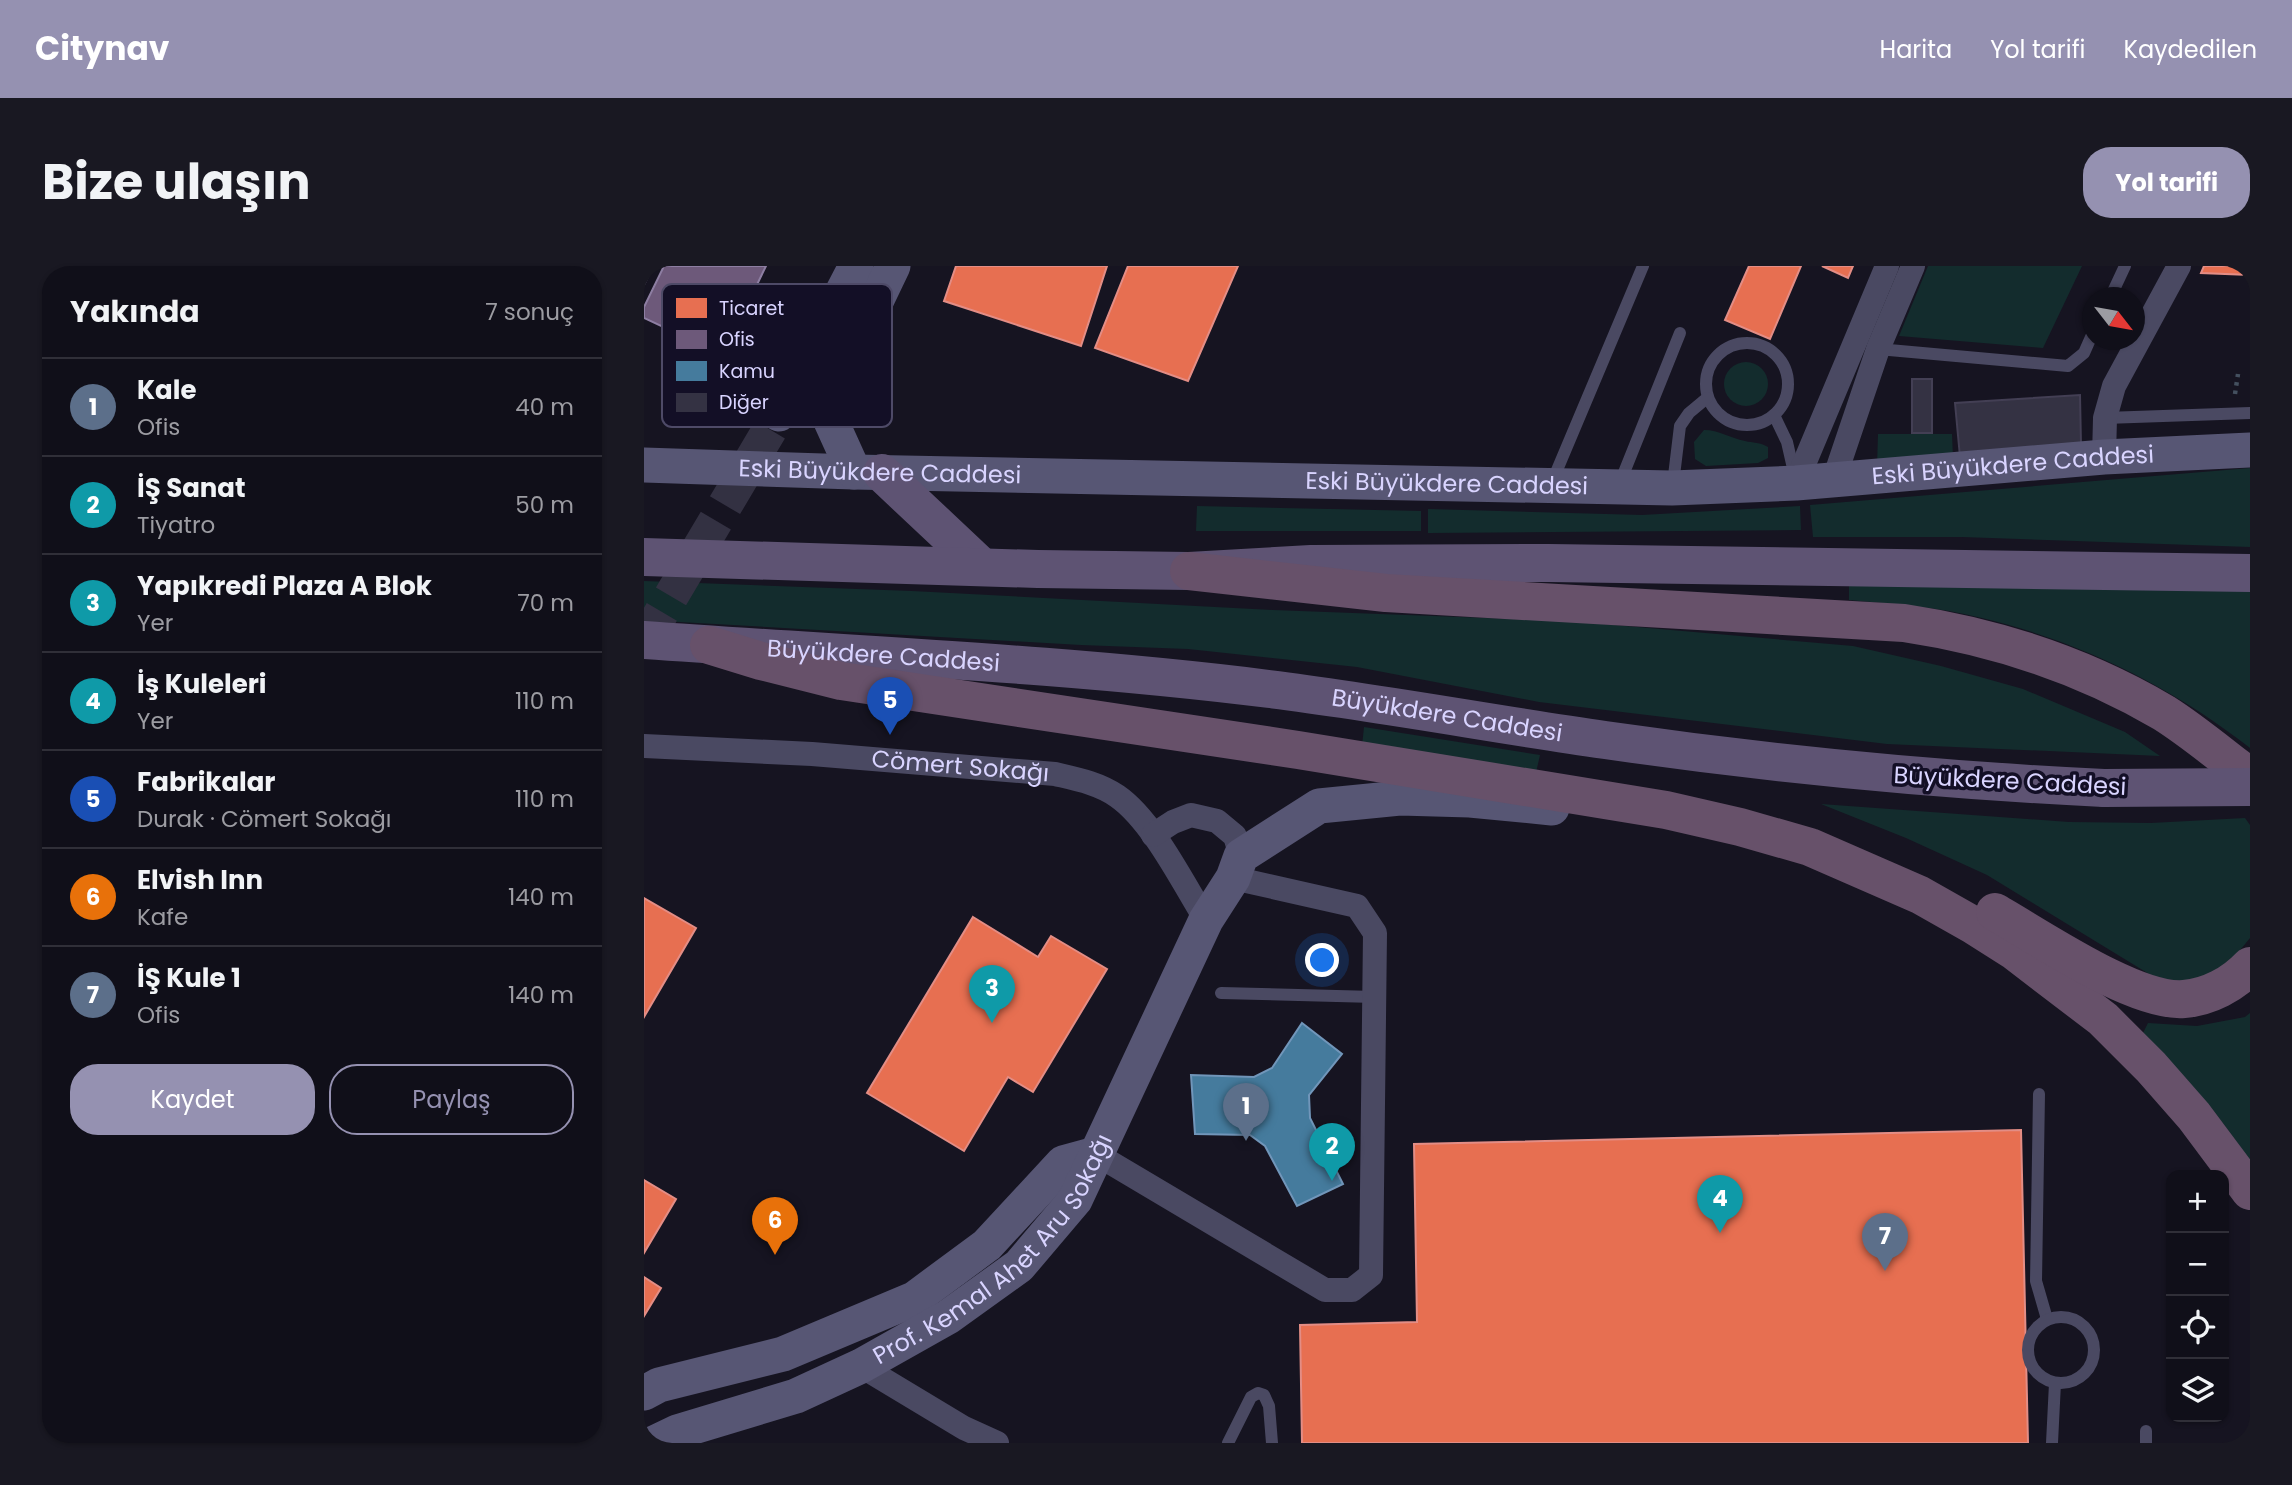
<!DOCTYPE html>
<html lang="tr">
<meta charset="utf-8">
<style>
:root{--surface:#100f19;--page:#191822;--text:#f1f3f6;--muted:#9c9ca2;--line:#302f38;--accent:#9591b1}
body{margin:0;font-family:Poppins,sans-serif;background:var(--page);color:var(--text)}
.controls{position:absolute;right:21px;bottom:21px;display:grid;overflow:hidden;border-radius:14px;box-shadow:0 2px 5px #0004}
.controls button{width:63px;height:63px;display:grid;place-items:center;padding:0;border:0;border-bottom:2px solid var(--line);background:var(--surface);color:var(--text);font:35px sans-serif}
.compass{position:absolute;left:1438px;top:21px;width:63px;height:63px;border-radius:50%;background:var(--surface);box-shadow:0 2px 5px #0004;rotate:121deg}
.you{position:absolute;left:679px;top:695px;width:24px;height:24px;margin:-18px;border:5px solid #fff;border-radius:50%;background:#1a73e8;box-shadow:0 0 0 10px #1a73e833}
.badge{display:grid;place-items:center;width:46px;height:46px;border-radius:50%;background:var(--accent);color:#fff;font-size:23px;font-weight:700}
.pin{position:absolute;translate:-50% -58px;filter:drop-shadow(0 2px 4px #0008)}
.pin::after{content:'';position:absolute;top:37px;width:24px;height:21px;background:inherit;clip-path:polygon(0 0,100% 0,50% 100%)}
.list{margin:0;padding:0;list-style:none}
h2{display:flex;justify-content:space-between;align-items:center;height:91px;margin:0;padding:0 28px;font-size:30px}
h2 small{font-size:23px;font-weight:400;color:var(--muted)}
.list li{display:grid;grid-template-columns:46px 1fr auto;gap:21px;align-items:center;box-sizing:border-box;height:98px;padding:0 28px;border-top:2px solid var(--line)}
.list b{display:block;font-size:26px;white-space:nowrap}
.list p{margin:0;font-size:23px;white-space:nowrap;color:var(--muted)}
.list em{font-size:23px;font-style:normal;color:var(--muted)}
.actions{display:flex;gap:14px;padding:21px 28px}
.actions a{flex:1;padding:16px 0;border:2px solid var(--accent);border-radius:28px;text-align:center;font-size:24px;color:var(--accent)}
.actions .main{background:var(--accent);color:#fff}
.icon{flex:none;width:38px;height:38px;fill:none;stroke:currentColor;stroke-width:2;stroke-linecap:round;stroke-linejoin:round}
.map{position:relative;flex:none;width:1606px;height:1177px;overflow:hidden;border-radius:28px}
header{display:flex;align-items:center;gap:42px;box-sizing:border-box;height:98px;padding:0 35px;background:var(--accent);color:#fff}
header strong{font-size:33px}
nav{display:flex;gap:38px;margin-inline-start:auto;font-size:24px}
.intro{display:flex;align-items:center;justify-content:space-between;box-sizing:border-box;height:168px;padding:0 42px}
h1{margin:0;font-size:49px}
.button{padding:18px 32px;border-radius:28px;background:var(--accent);color:#fff;font-size:24px;font-weight:700}
main{display:flex;gap:42px;padding:0 42px}
aside{flex:1;background:var(--surface);border-radius:28px;box-shadow:0 2px 5px #0004}
.map>svg:first-child{display:block}
</style>
<header>
<strong>Citynav</strong>
<nav><a>Harita</a><a>Yol tarifi</a><a>Kaydedilen</a></nav>
</header>
<div class="intro"><h1>Bize ulaşın</h1><a class="button">Yol tarifi</a></div>
<main>
<aside>
<h2>Yakında<small>7 sonuç</small></h2>
<ul class="list">
<li><span class="badge" style="background:#5c6f8a">1</span><div><b>Kale</b><p>Ofis</p></div><em>40 m</em></li>
<li><span class="badge" style="background:#0f9aa8">2</span><div><b>İŞ Sanat</b><p>Tiyatro</p></div><em>50 m</em></li>
<li><span class="badge" style="background:#0f9aa8">3</span><div><b>Yapıkredi Plaza A Blok</b><p>Yer</p></div><em>70 m</em></li>
<li><span class="badge" style="background:#0f9aa8">4</span><div><b>İş Kuleleri</b><p>Yer</p></div><em>110 m</em></li>
<li><span class="badge" style="background:#1a4fb4">5</span><div><b>Fabrikalar</b><p>Durak · Cömert Sokağı</p></div><em>110 m</em></li>
<li><span class="badge" style="background:#e8710a">6</span><div><b>Elvish Inn</b><p>Kafe</p></div><em>140 m</em></li>
<li><span class="badge" style="background:#5c6f8a">7</span><div><b>İŞ Kule 1</b><p>Ofis</p></div><em>140 m</em></li>
</ul>
<div class="actions"><a class="main">Kaydet</a><a>Paylaş</a></div>
</aside>
<div class="map">
<svg width="1606" height="1177" viewBox="0 0 1606 1177">
<rect width="100%" height="100%" fill="#161421"/>
<!-- green -->
<g fill="#132c2d">
<polygon points="1284,0 1438,0 1399,82 1255,70"/>
<circle cx="1102" cy="118" r="22"/>
<path d="M1060,164C1075,164 1086,172 1101,175C1109,177 1116,176 1124,181V192L1114,197L1062,200L1051,193L1050,176Z"/>
<polygon points="1234,168 1308,168 1309,192 1233,201"/>
<polygon points="1606,202 1606,281 1318,271 1169,271 1166,239"/>
<polygon points="553,240 777,245 777,265 552,265"/>
<polygon points="1156,240 1157,264 784,267 784,243 998,249"/>
<polygon points="0,315 268,325 629,344 924,355 1209,380 1297,400 1379,423 1481,466 1516,490 1243,478 895,436 713,401 544,383 437,379 0,354"/>
<path d="M1205,318L1606,325V482C1527,420 1435,375 1338,352C1294,341 1250,338 1205,334Z"/>
<polygon points="720,461 896,489 891,511 718,480"/>
<polygon points="1177,538 1425,556 1507,557 1601,552 1606,559 1606,672 1583,700 1547,717 1510,711 1343,609 1262,572"/>
<path d="M1606,747V895C1574,847 1540,809 1499,767L1504,757L1553,760L1601,751Z"/>
</g>
<!-- shops -->
<g fill="#e76f51" stroke="#e38d85" stroke-width="2">
<polygon points="312,0 463,0 437,80 300,35"/>
<polygon points="484,0 594,0 544,115 451,82"/>
<polygon points="1105,0 1157,0 1126,73 1081,54"/>
<polygon points="1178,0 1209,0 1204,12"/>
<polygon points="1560,0 1606,0 1606,9 1557,7"/>
<polygon points="0,632 52,662 0,751"/>
<polygon points="329,651 394,691 407,670 463,703 389,826 364,811 320,885 223,827"/>
<polygon points="1377,864 1384,1177 658,1177 656,1059 773,1056 770,878"/>
<polygon points="0,914 32,933 0,987"/>
<polygon points="0,1011 17,1022 0,1050"/>
</g>
<!-- offices -->
<g fill="#6d597a" stroke="#8d7ea2" stroke-width="2">
<polygon points="0,0 9,0 0,19"/>
<polygon points="20,0 122,0 79,89 0,52 0,41"/>
</g>
<!-- public -->
<polygon fill="#457b9d" stroke="#7196ba" stroke-width="2" points="658,757 698,788 665,829 666,852 699,918 653,940 621,880 606,869 551,868 547,809 610,811 628,802"/>
<!-- building -->
<g fill="#343243" stroke="#433f54" stroke-width="2">
<rect x="1268" y="113" width="20" height="54"/>
<polygon points="1436,129 1437,179 1316,191 1311,137"/>
</g>
<g fill="none" stroke-linecap="round" stroke-linejoin="round">
<!-- secondary-tunnel -->
<polyline stroke="#333142" stroke-width="35" stroke-dasharray="35 18" stroke-linecap="butt" points="0,376 135,148"/>
<!-- path -->
<polyline stroke="#44505f" stroke-width="4.5" stroke-dasharray="3.5 5" stroke-linecap="butt" points="1591,128 1594,108"/>
<!-- lane -->
<g stroke="#4a4962" stroke-width="12">
<polyline points="1466,32 1481,0"/>
<circle cx="1103" cy="118" r="41"/>
<polyline points="1234,83 1424,100 1440,87 1448,69"/>
<polyline points="1130,149 1143,176 1151,211"/>
<polyline points="1461,152 1606,147"/>
<polyline points="908,216 999,0"/>
<polyline points="1029,218 1036,160 1045,147 1063,132"/>
<polyline points="975,219 1036,67"/>
<polyline points="577,727 731,731"/>
<polyline points="1395,828 1392,1015 1403,1053"/>
<circle cx="1417" cy="1084" r="33"/>
<polyline points="1502,1165 1502,1177"/>
<polyline points="584,1177 607,1131 614,1127 620,1129 625,1140 628,1177"/>
<polyline points="1408,1177 1411,1117"/>
</g>
<!-- street -->
<g stroke="#4a4962" stroke-width="24">
<polyline points="1460,191 1461,152 1470,120 1535,0"/>
<polyline points="1190,213 1234,83 1269,0"/>
<polyline points="1152,217 1243,0"/>
<path id="s1" d="M0,480L168,488L411,508C432,513 454,517 473,530C508,554 539,617 562,654"/>
<polyline points="509,569 529,556 547,549 573,555 591,570 597,590"/>
<polyline points="452,888 681,1024 708,1024 727,1009 731,667 713,640 589,612"/>
<polyline points="217,1100 320,1162 353,1177"/>
</g>
<!-- secondary -->
<g stroke="#575674" stroke-width="35">
<polyline points="135,148 212,0"/>
<path id="s2" d="M0,199L210,206L1028,222L1152,217L1460,191L1606,184"/>
<polyline points="210,206 181,142 249,0"/>
<polyline points="0,1127 15,1119 139,1088 270,1033 343,979 419,897 452,888"/>
<path id="s3" d="M10,1177L33,1166L152,1130L217,1100L304,1051L375,1000L431,934L562,654L589,612L597,590L675,540L756,532L826,534L908,542"/>
</g>
<!-- primary -->
<g stroke="#5e5373" stroke-width="38">
<polyline points="238,207 338,301"/>
<polyline points="0,291 394,303 545,305 667,298 905,297 1606,307"/>
<path id="s4" d="M0,374C208,389 418,397 625,423C738,437 849,458 961,474C1127,498 1293,514 1460,522"/>
</g>
<!-- highway -->
<g stroke="#67516a" stroke-width="38">
<path d="M545,305L742,327L1260,357C1353,371 1439,399 1520,447C1550,466 1578,490 1606,511"/>
<polyline points="65,379 117,395 197,415 654,484 1022,544 1096,561 1166,581 1276,629 1329,659 1370,685 1459,753 1507,801 1550,850 1606,925"/>
<path d="M1351,646C1395,671 1491,737 1540,733C1565,731 1589,718 1606,700"/>
</g>
<!-- primary-bridge -->
<polyline stroke="#5e5373" stroke-width="38" points="1460,522 1606,521"/>
</g>
<g text-anchor="middle" stroke-width="7" stroke-linejoin="round" paint-order="stroke">
<!-- street labels -->
<g font-size="24" fill="#d9d4ff" stroke="#130f26">
<text dy="8" stroke="none"><textPath href="#s2" startOffset="1370">Eski Büyükdere Caddesi</textPath></text>
<text dy="8" stroke="none"><textPath href="#s2" startOffset="236">Eski Büyükdere Caddesi</textPath></text>
<text dy="8" stroke="none"><textPath href="#s2" startOffset="803">Eski Büyükdere Caddesi</textPath></text>
<text dy="8" stroke="none"><textPath href="#s4" startOffset="240">Büyükdere Caddesi</textPath></text>
<text dy="8" stroke="none"><textPath href="#s4" startOffset="807">Büyükdere Caddesi</textPath></text>
<text dy="8" stroke="none"><textPath href="#s1" startOffset="317">Cömert Sokağı</textPath></text>
<text transform="translate(1366 515) rotate(3)" y="8">Büyükdere Caddesi</text>
<text dy="8" stroke="none"><textPath href="#s3" startOffset="402">Prof. Kemal Ahet Aru Sokağı</textPath></text>
</g>
</g>
<!-- legend -->
<rect x="18" y="18" width="230" height="143" rx="10" fill="#130f26" stroke="#4e4a67" stroke-width="2"/>
<rect x="32" y="32" width="31" height="20" fill="#e76f51"/>
<rect x="32" y="64" width="31" height="19" fill="#6d597a"/>
<rect x="32" y="95" width="31" height="20" fill="#457b9d"/>
<rect x="32" y="127" width="31" height="19" fill="#343243"/>
<g font-size="19" fill="#d9d4ff">
<text x="75" y="49">Ticaret</text>
<text x="75" y="80">Ofis</text>
<text x="75" y="112">Kamu</text>
<text x="75" y="143">Diğer</text>
</g>
</svg>
<div class="controls">
<button>+</button>
<button>−</button>
<button><svg class="icon" aria-label="locate" viewBox="0 0 24 24"><circle cx="12" cy="12" r="6"/><path d="M12 2v4M12 18v4M2 12h4M18 12h4"/></svg></button>
<button><svg class="icon" aria-label="layers" viewBox="0 0 24 24"><path d="M12 4l9 5-9 5-9-5zM3 14l9 5 9-5"/></svg></button>
</div>
<svg class="compass" viewBox="-18 -18 36 36"><path d="M0-13l5 13h-10z" fill="#e53935"/><path d="M0 13l5-13h-10z" fill="#9c9ca2"/></svg>
<div class="you"></div>
<div class="pin badge" style="left:602px;top:875px;background:#5c6f8a">1</div>
<div class="pin badge" style="left:688px;top:915px;background:#0f9aa8">2</div>
<div class="pin badge" style="left:348px;top:757px;background:#0f9aa8">3</div>
<div class="pin badge" style="left:1076px;top:967px;background:#0f9aa8">4</div>
<div class="pin badge" style="left:246px;top:469px;background:#1a4fb4">5</div>
<div class="pin badge" style="left:131px;top:989px;background:#e8710a">6</div>
<div class="pin badge" style="left:1241px;top:1005px;background:#5c6f8a">7</div>
</div>
</main>
